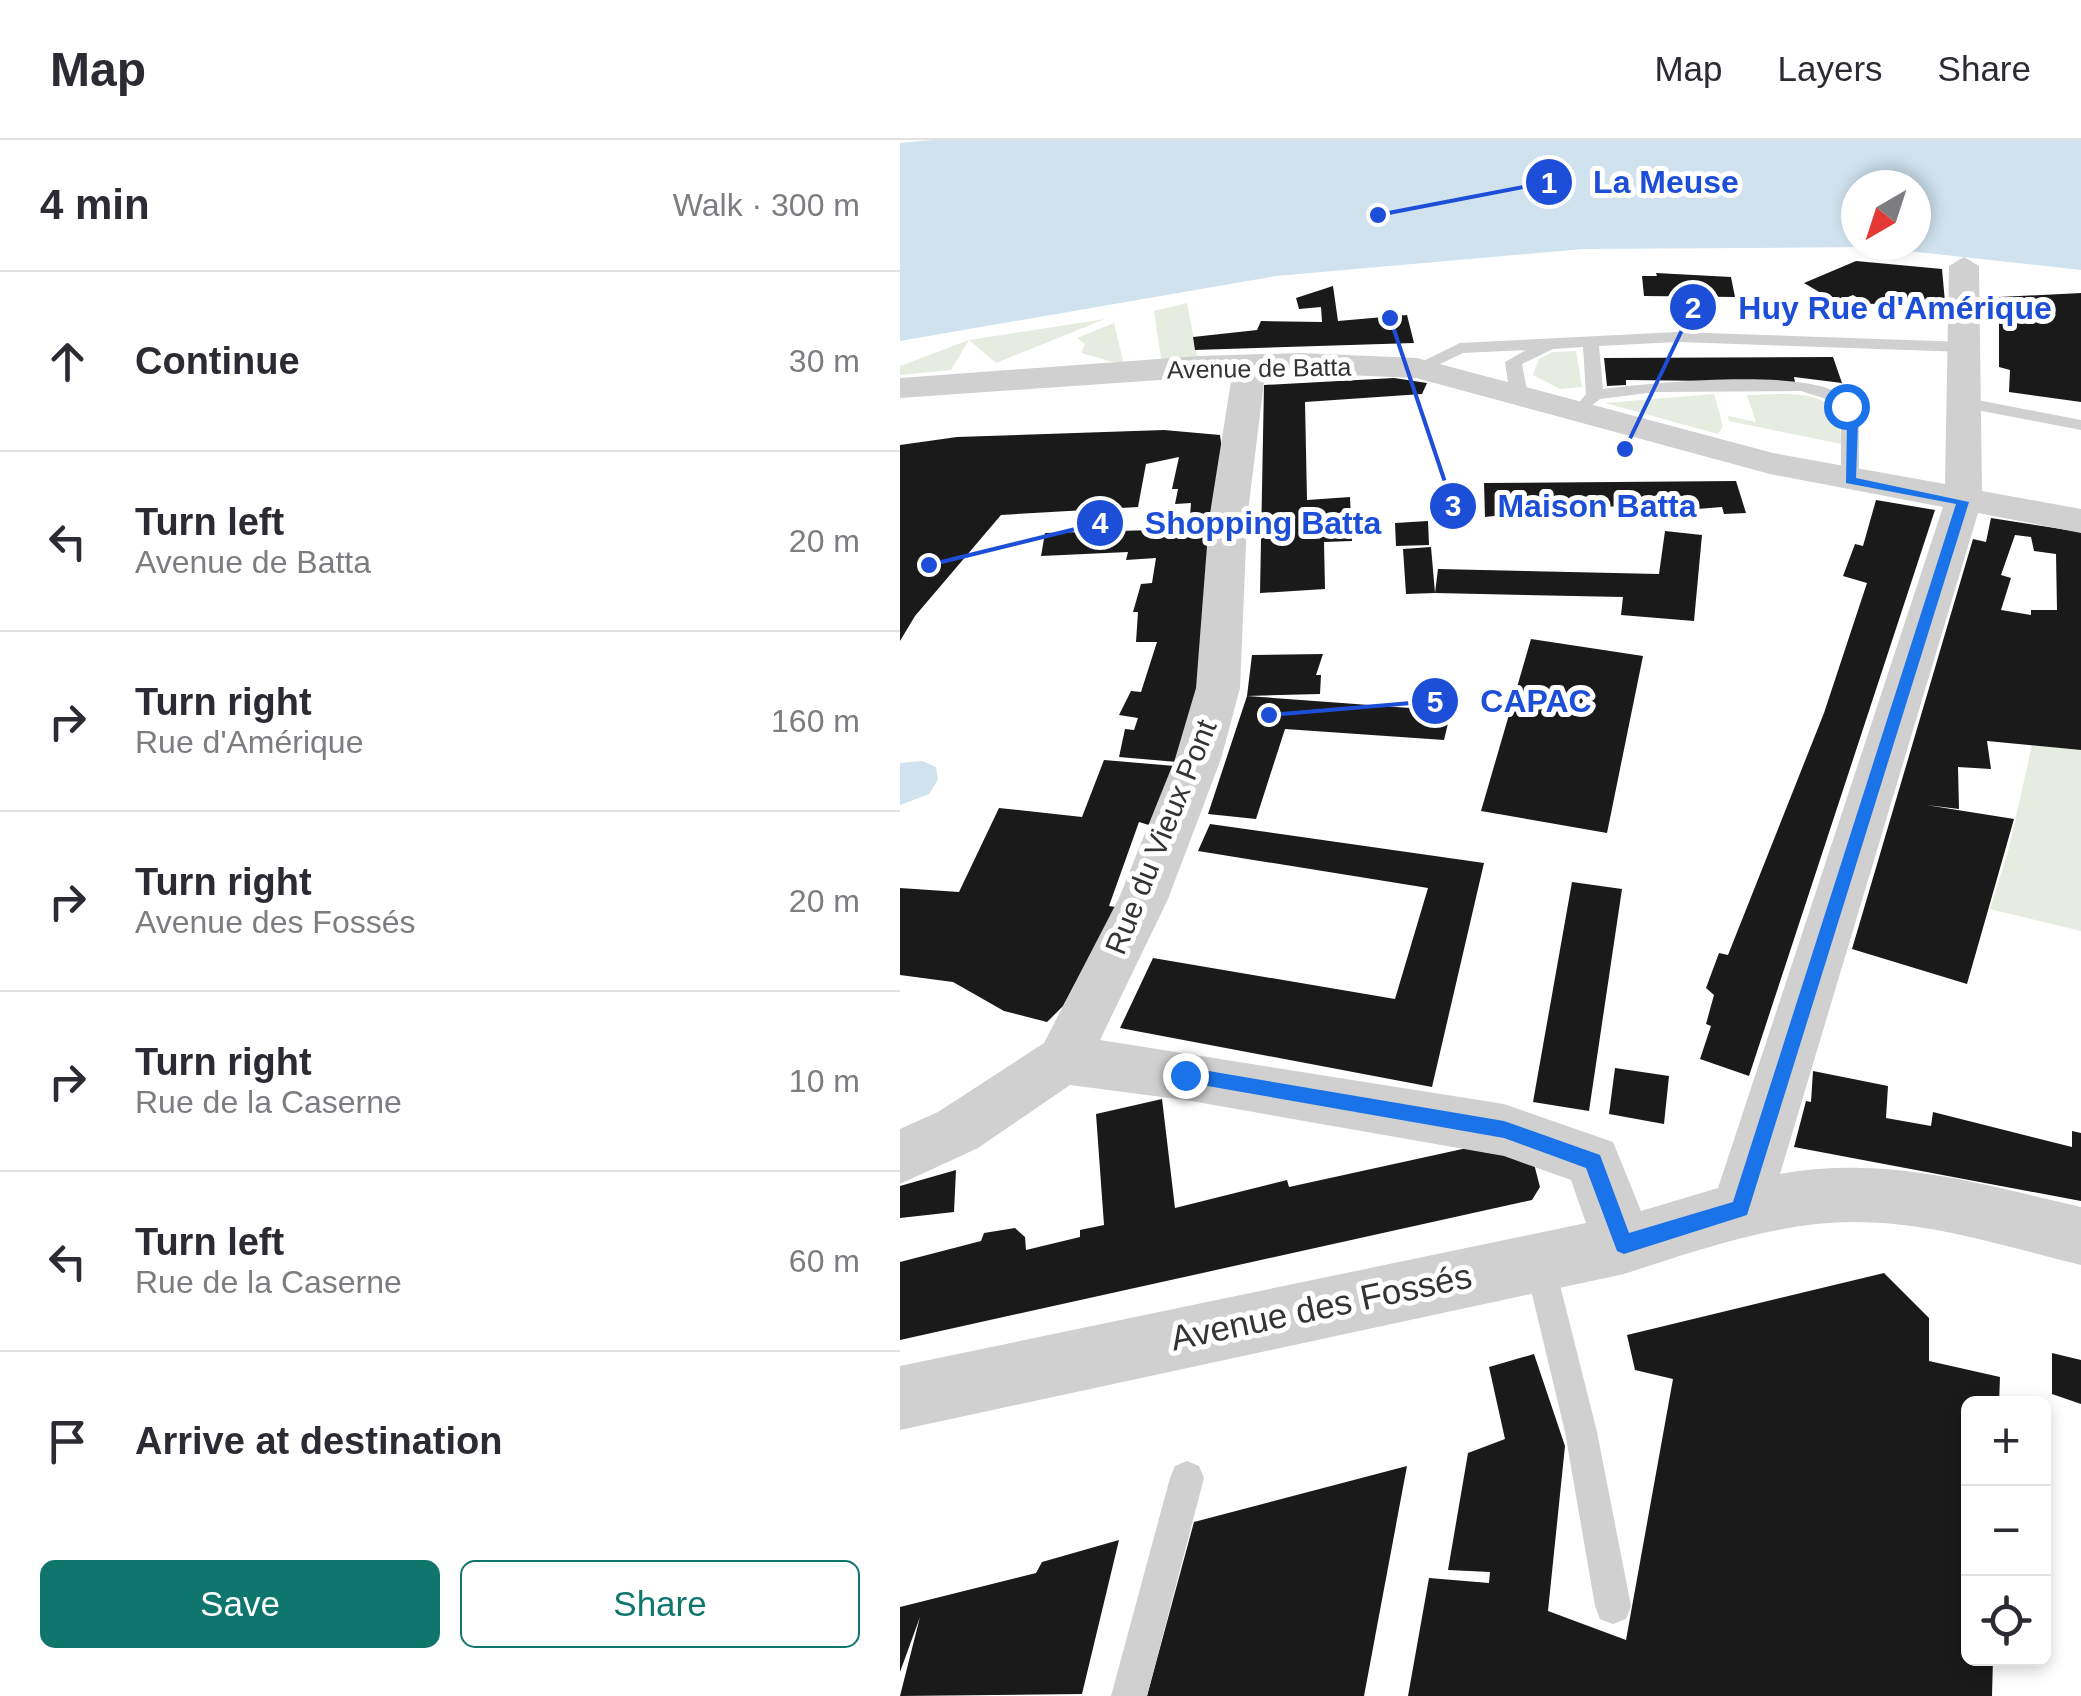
<!DOCTYPE html>
<meta charset="utf-8">
<style>
:root{--surface:#fff;--page:#f7f7f7;--text:#2b2b33;--muted:#7c7c81;--line:#e1e1e2;--accent:#0f766e}
body{margin:0;font-family:Helvetica,sans-serif;background:var(--page);color:var(--text)}
.controls{position:absolute;right:30px;bottom:30px;display:grid;overflow:hidden;border-radius:15px;box-shadow:0 5px 15px #0003}
.controls button{width:90px;height:90px;display:grid;place-items:center;padding:0;border:0;border-bottom:2px solid var(--line);background:var(--surface);color:var(--text);font:50px sans-serif}
.compass{position:absolute;left:941px;top:30px;width:90px;height:90px;border-radius:50%;background:var(--surface);box-shadow:0 5px 15px #0003;rotate:219deg}
.stop{position:absolute;width:30px;height:30px;margin:-22px;border:8px solid #1a73e8;border-radius:50%;background:#fff}
.stop.end{background:#1a73e8;border-color:#fff;box-shadow:0 2px 10px #0008}
.list{margin:0;padding:0;list-style:none}
h2{display:flex;justify-content:space-between;align-items:center;height:130px;margin:0;padding:0 40px;font-size:42px}
h2 small{font-size:32px;font-weight:400;color:var(--muted)}
.list li{display:grid;grid-template-columns:65px 1fr auto;gap:30px;align-items:center;box-sizing:border-box;height:180px;padding:0 40px;border-top:2px solid var(--line)}
.list b{display:block;font-size:38px;white-space:nowrap}
.list p{margin:0;font-size:32px;white-space:nowrap;color:var(--muted)}
.list em{font-size:32px;font-style:normal;color:var(--muted)}
.actions{display:flex;gap:20px;padding:30px 40px}
.actions a{flex:1;padding:22px 0;border:2px solid var(--accent);border-radius:15px;text-align:center;font-size:35px;color:var(--accent)}
.actions .main{background:var(--accent);color:#fff}
.icon{flex:none;width:55px;height:55px;fill:none;stroke:currentColor;stroke-width:2;stroke-linecap:round;stroke-linejoin:round}
.map{position:relative;flex:none;width:1181px;height:1556px;overflow:hidden}
header{display:flex;align-items:center;gap:60px;box-sizing:border-box;height:140px;padding:0 50px;background:var(--surface);border-bottom:2px solid var(--line)}
header strong{font-size:48px}
nav{display:flex;gap:55px;margin-inline-start:auto;font-size:35px}
main{display:flex}
aside{flex:1;background:var(--surface)}
.map>svg:first-child{display:block}
</style>
<header>
<strong>Map</strong>
<nav><a>Map</a><a>Layers</a><a>Share</a></nav>
</header>
<main>
<aside>
<h2>4 min<small>Walk · 300 m</small></h2>
<ul class="list">
<li><svg class="icon" aria-label="ahead" viewBox="0 0 24 24"><path d="M12 20V5M6 11l6-6 6 6"/></svg><div><b>Continue</b></div><em>30 m</em></li>
<li><svg class="icon" aria-label="left" viewBox="0 0 24 24"><path d="M17 20v-9H6M10 6l-5 5 5 5"/></svg><div><b>Turn left</b><p>Avenue de Batta</p></div><em>20 m</em></li>
<li><svg class="icon" aria-label="right" viewBox="0 0 24 24"><path d="M7 20v-9h11M14 6l5 5-5 5"/></svg><div><b>Turn right</b><p>Rue d'Amérique</p></div><em>160 m</em></li>
<li><svg class="icon" aria-label="right" viewBox="0 0 24 24"><path d="M7 20v-9h11M14 6l5 5-5 5"/></svg><div><b>Turn right</b><p>Avenue des Fossés</p></div><em>20 m</em></li>
<li><svg class="icon" aria-label="right" viewBox="0 0 24 24"><path d="M7 20v-9h11M14 6l5 5-5 5"/></svg><div><b>Turn right</b><p>Rue de la Caserne</p></div><em>10 m</em></li>
<li><svg class="icon" aria-label="left" viewBox="0 0 24 24"><path d="M17 20v-9H6M10 6l-5 5 5 5"/></svg><div><b>Turn left</b><p>Rue de la Caserne</p></div><em>60 m</em></li>
<li><svg class="icon" aria-label="arrive" viewBox="0 0 24 24"><path d="M6 21V4h12l-3 4 3 4H6"/></svg><div><b>Arrive at destination</b></div></li>
</ul>
<div class="actions"><a class="main">Save</a><a>Share</a></div>
</aside>
<div class="map">
<svg width="1181" height="1556" viewBox="0 0 1181 1556">
<rect width="100%" height="100%" fill="#fff"/>
<!-- green -->
<g fill="#e6ecdf">
<polygon points="287,163 298,220 262,225 254,171"/>
<polygon points="205,179 96,223 69,200 51,230 0,235 0,226 69,200"/>
<polygon points="214,183 224,225 181,213 185,204 177,198"/>
<polygon points="676,211 682,247 660,249 633,235 639,219 653,212"/>
<polygon points="814,254 823,286 818,294 705,263"/>
<path d="M847,255C879,255 917,247 940,274L941,304L829,281L828,276L856,282Z"/>
<polygon points="1132,605 1181,610 1181,791 1090,769 1109,708"/>
</g>
<!-- water -->
<g fill="#cfe2ee" fill-rule="evenodd">
<path d="M33,0H1181V130L972,107L684,109L376,136L0,201V3ZM956,45H1016V105H956Z"/>
<polygon points="22,621 36,627 38,640 29,654 0,665 0,623"/>
</g>
<!-- building -->
<g fill="#1a1a1a" fill-rule="evenodd">
<polygon points="956,121 1042,129 1045,162 968,164 953,155 936,162 904,143"/>
<polygon points="756,133 831,137 835,157 744,156 742,136 757,136"/>
<polygon points="433,146 438,181 507,175 514,203 295,210 293,197 357,190 361,181 422,182 421,167 399,169 396,158"/>
<polygon points="1181,153 1181,262 1109,252 1110,230 1099,227 1099,157"/>
<polygon points="933,217 942,243 894,237 895,242 726,240 726,245 707,246 704,218"/>
<polygon points="494,238 527,243 522,254 405,262 407,360 450,357 452,401 424,402 425,449 360,453 364,245"/>
<polygon points="264,290 320,295 323,317 306,531 277,622 219,617 225,589 234,590 238,578 219,575 231,551 241,552 257,502 236,502 238,472 233,472 241,444 252,443 256,418 226,420 228,412 141,416 145,393 289,389 291,363 275,364 278,349 272,349 279,317 246,324 238,367 101,375 15,476 0,501 0,305 57,297"/>
<polygon points="836,341 846,373 824,374 822,367 760,372 757,366 670,367 668,372 636,372 638,368 604,370 603,375 585,377 584,343"/>
<polygon points="976,360 1035,370 849,936 800,919 811,886 806,884 814,855 806,848 819,813 828,815 924,573 967,443 943,436 955,404 963,406"/>
<path d="M1091,378L1181,392V610L1087,601L1091,629L1058,627L1059,669L1026,665L1114,679L1067,844L952,809L1073,399L1086,402ZM1115,395L1131,397L1134,411L1156,414L1157,470H1131V475L1101,470L1111,438L1101,435Z"/>
<polygon points="528,381 529,405 496,406 495,383"/>
<polygon points="765,391 802,395 794,481 721,475 723,457 535,453 538,429 759,434"/>
<polygon points="531,407 535,453 506,454 503,409"/>
<polygon points="631,499 743,516 707,693 581,671"/>
<polygon points="423,514 416,535 421,535 420,554 347,556 551,571 544,600 385,589 356,679 308,674 347,556 352,515"/>
<polygon points="204,620 275,626 252,686 239,682 209,766 216,767 163,866 147,882 104,871 53,842 0,835 0,748 59,752 99,668 182,677"/>
<polygon points="310,684 584,723 532,947 220,888 253,818 495,859 528,748 298,711"/>
<polygon points="672,742 722,749 689,971 633,962"/>
<polygon points="715,928 769,936 764,984 709,974"/>
<polygon points="913,931 988,946 986,978 1031,986 1033,972 1172,1007 1172,991 1181,993 1181,1061 894,1007 906,961 911,962"/>
<polygon points="262,959 275,1068 387,1040 389,1047 567,1008 633,1020 640,1047 632,1060 0,1200 0,1122 81,1101 84,1093 115,1088 125,1097 126,1110 180,1097 180,1090 204,1085 196,974"/>
<polygon points="56,1030 54,1072 0,1078 0,1046"/>
<polygon points="984,1133 1029,1178 1029,1221 1100,1237 1099,1264 1068,1264 1068,1518 1093,1518 1092,1556 508,1556 529,1438 589,1443 590,1432 548,1430 568,1313 605,1299 589,1227 634,1214 665,1306 648,1471 726,1500 773,1239 735,1230 727,1195"/>
<polygon points="1152,1213 1181,1220 1181,1264 1152,1254"/>
<polygon points="507,1326 464,1556 247,1556 294,1382"/>
<polygon points="219,1400 182,1554 0,1556 20,1477 0,1532 0,1467 136,1433 142,1422"/>
</g>
<g fill="none" stroke-linecap="round" stroke-linejoin="round">
<!-- service -->
<g fill="#d0d0d0" fill-rule="evenodd">
<path d="M777,192L1065,202L1073,207L1065,212L777,202L699,206L703,249C755,242 890,230 935,251C944,255 952,264 959,271V340L950,346L941,340V272L926,259L901,251L756,252L700,259L686,270L677,265L686,254L683,207L653,209L622,224L628,255L619,260L610,255L605,222L626,210L563,213L523,232L509,228L560,203Z"/>
<polygon points="1067,258 1181,280 1181,290 1061,267 1061,259"/>
<polygon points="639,1106 650,1110 654,1121 697,1292 731,1466 726,1479 713,1484 700,1479 695,1466 665,1292 624,1121 628,1110"/>
<polygon points="287,1321 299,1326 304,1338 247,1556 211,1556 270,1338 275,1326"/>
</g>
<!-- minor -->
<path fill="#d0d0d0" fill-rule="evenodd" d="M1064,117L1079,126L1082,351L1181,369V393L1078,373L880,1034C984,1015 1081,1044 1181,1067V1125C1107,1107 1032,1082 955,1082C876,1082 799,1110 724,1134L0,1290V1226L686,1083L671,1040L604,1016L285,960L170,945L78,1008L0,1044V989L38,972L144,903L219,758L275,619L296,548L309,380L332,235L0,258V238L299,216L400,213L517,218L873,313L1045,344L1049,126ZM400,233L516,238L870,334L1043,367L818,1048L741,1071L713,1002L604,964L200,900L268,759L321,619L340,548L347,380L365,234Z"/>
</g>
<!-- route -->
<polygon fill="#1a73e8" points="946,262 958,283 956,338 1069,362 847,1075 724,1114 717,1111 686,1028 604,998 279,941 276,935 285,927 604,981 700,1015 729,1093 833,1062 1056,364 946,343 947,283 941,266"/>
<g text-anchor="middle" stroke-width="10" stroke-linejoin="round" paint-order="stroke">
<!-- far-street labels -->
<g font-size="25" fill="#333" stroke="#fff">
<text transform="translate(359 228) rotate(-1)" y="9">Avenue de Batta</text>
</g>
<!-- street labels -->
<g font-size="30" fill="#333" stroke="#fff">
<text transform="translate(261 697) rotate(-68)" y="10">Rue du Vieux Pont</text>
</g>
<!-- near-street labels -->
<g font-size="35" fill="#333" stroke="#fff">
<text transform="translate(421 1167) rotate(-12)" y="12">Avenue des Fossés</text>
</g>
</g>
<!-- callouts -->
<path fill="none" stroke="#1d4ed8" stroke-width="4" d="M478 75L649 42M725 309L793 167M490 178L553 366M29 425L200 383M369 575L535 561"/>
<g fill="#1d4ed8" stroke="#fff" stroke-width="4">
<circle cx="478" cy="75" r="10"/>
<circle cx="725" cy="309" r="10"/>
<circle cx="490" cy="178" r="10"/>
<circle cx="29" cy="425" r="10"/>
<circle cx="369" cy="575" r="10"/>
<circle cx="649" cy="42" r="25"/>
<circle cx="793" cy="167" r="25"/>
<circle cx="553" cy="366" r="25"/>
<circle cx="200" cy="383" r="25"/>
<circle cx="535" cy="561" r="25"/>
</g>
<g font-size="30" text-anchor="middle" font-weight="bold" fill="#fff">
<text x="649" y="53">1</text>
<text x="793" y="178">2</text>
<text x="553" y="376">3</text>
<text x="200" y="393">4</text>
<text x="535" y="572">5</text>
</g>
<g font-size="32" text-anchor="middle" font-weight="bold" fill="#1d4ed8" stroke="#fff" stroke-width="10" stroke-linejoin="round" paint-order="stroke">
<text x="766" y="53">La Meuse</text>
<text x="995" y="179">Huy Rue d'Amérique</text>
<text x="697" y="377">Maison Batta</text>
<text x="363" y="394">Shopping Batta</text>
<text x="636" y="572">CAPAC</text>
</g>
</svg>
<div class="controls">
<button>+</button>
<button>−</button>
<button><svg class="icon" aria-label="locate" viewBox="0 0 24 24"><circle cx="12" cy="12" r="6"/><path d="M12 2v4M12 18v4M2 12h4M18 12h4"/></svg></button>
</div>
<svg class="compass" viewBox="-18 -18 36 36"><path d="M0-13l5 13h-10z" fill="#e53935"/><path d="M0 13l5-13h-10z" fill="#7c7c81"/></svg>
<div class="stop" style="left:946px;top:266px"></div>
<div class="stop end" style="left:285px;top:935px"></div>
</div>
</main>
